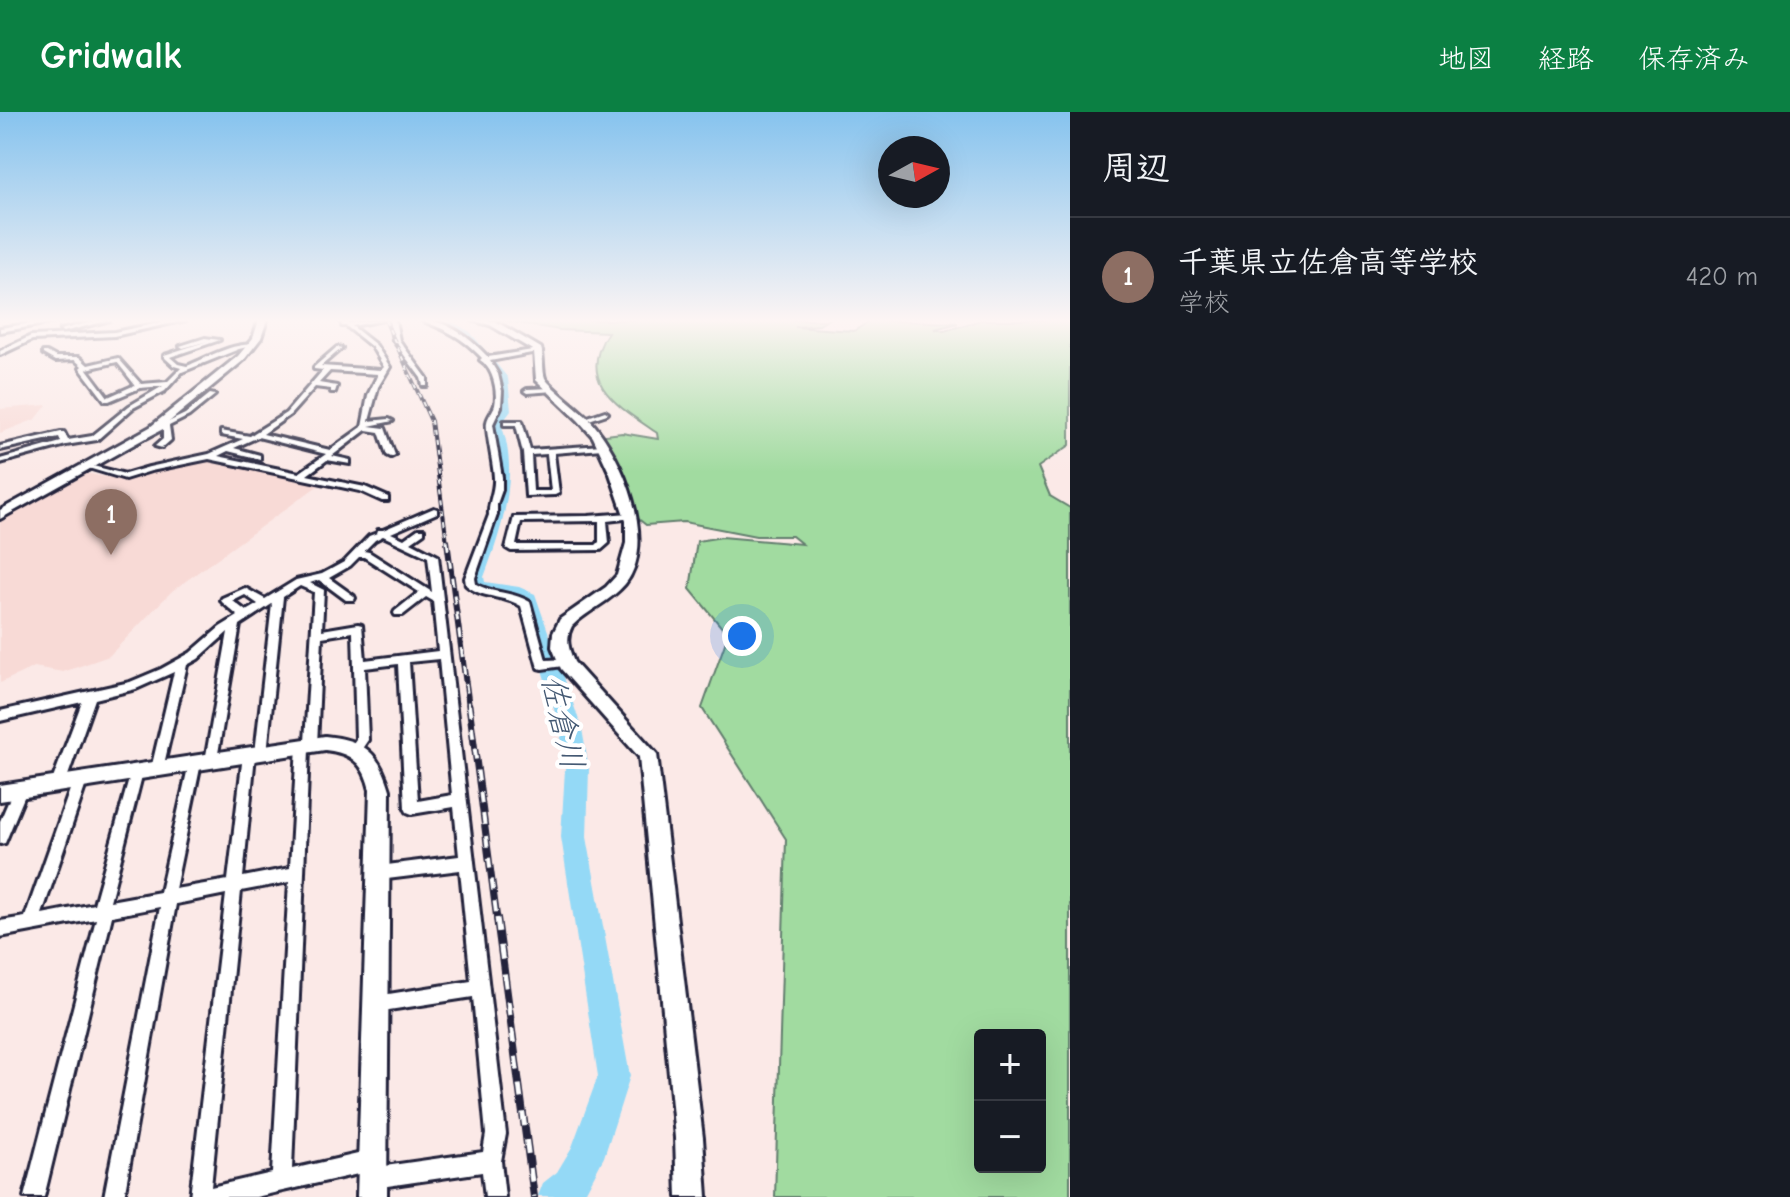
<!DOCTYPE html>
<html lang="ja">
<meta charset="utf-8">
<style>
:root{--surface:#171b24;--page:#20242c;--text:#f1f3f6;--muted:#9ea1a6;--line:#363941;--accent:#0b8043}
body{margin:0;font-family:"Comic Neue","Klee One",sans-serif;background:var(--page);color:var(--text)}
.controls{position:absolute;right:24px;bottom:24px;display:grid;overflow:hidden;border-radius:8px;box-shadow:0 8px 32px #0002}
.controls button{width:72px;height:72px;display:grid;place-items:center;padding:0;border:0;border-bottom:2px solid var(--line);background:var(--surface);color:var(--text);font:40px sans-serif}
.compass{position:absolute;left:878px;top:24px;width:72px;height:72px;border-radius:50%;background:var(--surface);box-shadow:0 8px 32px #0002;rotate:82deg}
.you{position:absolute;left:742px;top:524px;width:28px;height:28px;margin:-20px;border:6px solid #fff;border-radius:50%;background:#1a73e8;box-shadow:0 0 0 12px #1a73e833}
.badge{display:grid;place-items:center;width:52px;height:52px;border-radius:50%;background:var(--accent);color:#fff;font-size:26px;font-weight:700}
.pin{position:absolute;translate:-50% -66px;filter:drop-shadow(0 2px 4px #0008)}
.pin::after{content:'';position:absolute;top:42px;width:28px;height:24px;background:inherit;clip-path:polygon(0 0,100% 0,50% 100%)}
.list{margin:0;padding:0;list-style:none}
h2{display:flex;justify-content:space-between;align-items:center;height:104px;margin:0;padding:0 32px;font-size:34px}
h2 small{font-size:26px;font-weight:400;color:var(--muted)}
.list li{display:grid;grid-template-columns:52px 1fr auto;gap:24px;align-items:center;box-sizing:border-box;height:120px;padding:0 32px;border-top:2px solid var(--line)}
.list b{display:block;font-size:30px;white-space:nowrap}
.list p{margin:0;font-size:26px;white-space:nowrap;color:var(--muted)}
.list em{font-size:26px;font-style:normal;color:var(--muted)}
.map{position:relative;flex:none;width:1070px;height:1085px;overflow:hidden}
header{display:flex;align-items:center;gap:48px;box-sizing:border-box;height:112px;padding:0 40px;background:var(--accent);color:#fff}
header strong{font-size:38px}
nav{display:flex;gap:44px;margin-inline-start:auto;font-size:28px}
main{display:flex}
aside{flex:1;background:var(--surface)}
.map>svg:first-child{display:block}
</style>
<header>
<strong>Gridwalk</strong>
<nav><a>地図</a><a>経路</a><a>保存済み</a></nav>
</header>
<main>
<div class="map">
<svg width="1070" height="1085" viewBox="0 0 1070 1085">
<rect width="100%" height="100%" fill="#fbe9e7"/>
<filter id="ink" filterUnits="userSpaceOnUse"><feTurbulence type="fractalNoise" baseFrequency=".0125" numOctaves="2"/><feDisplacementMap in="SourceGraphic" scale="16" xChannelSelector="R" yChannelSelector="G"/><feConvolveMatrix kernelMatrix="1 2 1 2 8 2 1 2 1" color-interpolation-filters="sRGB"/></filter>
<g filter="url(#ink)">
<!-- built -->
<g fill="#f8dad6">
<polygon points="47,293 36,307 0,321 0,297"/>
<polygon points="209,347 323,370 172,479 109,544 63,560 34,555 0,571 0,408 85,361 122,368"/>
</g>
<!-- green -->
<path fill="#a1dba0" stroke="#627e6e" stroke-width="2" fill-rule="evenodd" d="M500,208H827L819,213L795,215L854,219L868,210L865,208L958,211L935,217L944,219L981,208H1070V333L1038,355L1050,384L1070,396V1085H775L786,727L702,596L728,523L690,477L697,429L722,425L802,432L792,424H756L684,410L646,413L627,398L597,324L622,321L658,327L657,321C618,294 575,271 608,220L560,218ZM980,923H1040V1055H980Z"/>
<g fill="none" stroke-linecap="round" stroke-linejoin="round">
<!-- river -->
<path fill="#94d9f6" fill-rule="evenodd" d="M426,208L453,210L470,220L508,266L511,299L501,312C520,362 502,418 484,465L485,470L519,475L535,482L582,617L589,657L587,725L630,964L604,1045L583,1085L538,1084L543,1071L557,1060L572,1035L598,964L561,725L565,657L560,617L521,489L472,478L466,465C486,419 506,362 488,312L499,299L496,266L471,234L447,214Z"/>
<!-- street casing -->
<g stroke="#22223b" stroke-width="6">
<g id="street">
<polygon points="52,208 66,208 0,220 0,216"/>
<polygon points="99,208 110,208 63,220 60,218"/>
<polygon points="174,208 186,208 114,224 32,228 0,243 0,239 31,224 114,220"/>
<path d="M339,208H345L348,211L383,208L352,214L376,233L390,255L378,275L369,309L389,307L393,309L369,314L385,316L395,343L391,345L387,343L379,320L366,318L332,344L350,348V352L327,348L307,363L365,375L388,385V389H382L360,379L209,347L151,359L125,367L85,355L89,353L125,362L149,355L209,342L243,327L221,323V319L250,324L254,321L286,301L323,258L314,257V255L337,235L342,236L321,254L381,258L384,255L372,235L346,214H342V212ZM330,259L378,262L368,283L362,315L330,338L263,322L290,303L315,275L331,277V280H335L337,274L319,271ZM258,325L326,342L299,361L218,344L228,339L260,347V343L234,336Z"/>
<polygon points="389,208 395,208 399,228 427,266 427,274 423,274 421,266 393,228"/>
<path d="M421,208C448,208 470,226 488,245L539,237L542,239L490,249L498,262L502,279L501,295L493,312L502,365V378L497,392V403L475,466L476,472C492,482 513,479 530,490L546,548L570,547L572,550L570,553L542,557L538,556L521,494C504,483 482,487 466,473L465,466L489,403C488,390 495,379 494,366C494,354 485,316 487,310C488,304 493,299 495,293C498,278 493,256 480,248L482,246C461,224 448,219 421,208Z"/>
<path d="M205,226L220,228L170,245L178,252L187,254C206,246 236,229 255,233L239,237L182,260L165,279L133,296L97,328L66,333L0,351V347L61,330L59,325L0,338V334L61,320H64L68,328L92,324L129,294L163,274L140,276L109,289H105L80,256L82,254L75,248L55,249L43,242V240H47L56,245H79L88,253L118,246L141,272L167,270L181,256L174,254L164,245V243L208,229L183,236L180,234ZM117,250L135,273L108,285L87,257Z"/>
<polygon points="552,276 555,278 554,279 527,281 524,279 527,277"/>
<polygon points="210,282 215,283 189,304 169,314 171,328 162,336 155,334 163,327 163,317 146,326 139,324 185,302"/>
<polygon points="605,299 608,301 607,302 583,310 579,308"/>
<path d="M504,309H522L530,338L602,333L606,335L602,337L554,341L559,381L555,383L526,384L523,341L516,313H504ZM547,342L551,379H533L531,343Z"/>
<path d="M434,396L437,397V401L391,421L404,427L418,417H424V421L411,430L438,444L506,1022L501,1049L505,1085H485L482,1060L374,1076L367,1073L364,1066L367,1060L256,1085H190L226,782L176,792L124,1085H104L160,795L112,804L44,1085H24L96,807L0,825V809L25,805L73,669L75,665L80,663L85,665L87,669L42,802L94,792L131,660L132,656L137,655L142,656L143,660L110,789L160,780L189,651L190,647L195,646L200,647L201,651L175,777L228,768L243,643L245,639L249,638L253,639L255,643L243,765L290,756L297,634L299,630H305L314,480L300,474L283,485L267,641L265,645L261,646L257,645L255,641L272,492L240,513L216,653L211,654L206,653L205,649L228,520L198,547L187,553L162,661L157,662L152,661L151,657L174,560L136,577L95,587L65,672L63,676L58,678L53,676L51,672L82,590L0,609V599L130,570L161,557L190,541L220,515L238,504L222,490L221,488L222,486L245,476L265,487L296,468L322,462L344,450L369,424L377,421L378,418H383ZM383,424L428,445L432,480L369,440L364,439L375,428ZM359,445H364L419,480L395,499L394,501L395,503H403L426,485L433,489L438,539L365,548L362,513L358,512L322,518L324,478L310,471L319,468L346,488H354L355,486L354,484L329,466L350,454ZM245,483L258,492L246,499L233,489ZM353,520L356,627L349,637L351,641L355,642L359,641L368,628L365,556L398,552L405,696L407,700L412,702L454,695L459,744L379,754L374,756L372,761L374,766L379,768L460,758L471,869L376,884L370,886L368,892L370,898L376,900L473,885L486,1022L483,1040L378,1055L381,1049L378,1042L371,1039L292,1057L309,637H315L317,633L322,525ZM439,547L452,683L418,689L409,550ZM289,770L272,1061L211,1075L241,779Z"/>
<path d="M630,401L634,404L633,406L607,409L609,431L601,438L511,439L506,436L514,405L588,404ZM599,409V430L596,433H516L521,410Z"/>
<polygon points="20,672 25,674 27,678 5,731 0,732 0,709 15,674"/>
</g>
</g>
<!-- secondary casing -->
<g stroke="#22223b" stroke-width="6">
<g id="secondary">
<polygon points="259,208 267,208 261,226 244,248 158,319 0,407 0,398 150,315 238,244 253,226"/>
<path d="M471,208L495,209L541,236C544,245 542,258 545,266C550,275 581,298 590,308C622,343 659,430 625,472C610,490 588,498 572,514C565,527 569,537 574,550L657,642L703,1026L707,1085H677L675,1026L639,645L561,557L552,535L553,521L560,507L606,475L617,463L626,431V409L610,362L593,325L578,308L536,268L534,239L490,213Z"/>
<path d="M325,624C364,628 379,640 390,678L387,1085H357L370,678C364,652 352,641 325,638L0,689V673Z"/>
</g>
</g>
<!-- street -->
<use href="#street" fill="#fff" fill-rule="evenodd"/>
<!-- secondary -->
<use href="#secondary" fill="#fff" fill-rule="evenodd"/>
<!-- rail-far3 casing -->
<g stroke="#22223b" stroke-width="4">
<polyline id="rail-far3" points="385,208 431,309 447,431"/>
</g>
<!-- rail-far2 casing -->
<g stroke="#22223b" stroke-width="6">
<polyline id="rail-far2" points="447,429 469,595"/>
</g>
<!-- rail-far1 casing -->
<g stroke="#22223b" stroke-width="7">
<polyline id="rail-far1" points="469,593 497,808"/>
</g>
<!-- rail casing -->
<g stroke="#22223b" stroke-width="8">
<polyline id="rail" points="497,806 534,1085"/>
</g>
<!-- rail-far3 -->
<use href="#rail-far3" stroke="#fff" stroke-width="2" stroke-dasharray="5" stroke-linecap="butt"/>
<!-- rail-far2 -->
<use href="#rail-far2" stroke="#fff" stroke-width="3" stroke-dasharray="9" stroke-linecap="butt"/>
<!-- rail-far1 -->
<use href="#rail-far1" stroke="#fff" stroke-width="4" stroke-dasharray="11" stroke-linecap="butt"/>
<!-- rail -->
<use href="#rail" stroke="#fff" stroke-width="5" stroke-dasharray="14" stroke-linecap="butt"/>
</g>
</g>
<!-- sky -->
<linearGradient id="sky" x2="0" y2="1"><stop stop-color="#86c3ee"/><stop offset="0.58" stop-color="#fdf5f4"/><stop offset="1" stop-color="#fdf5f4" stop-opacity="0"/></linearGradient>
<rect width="1070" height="360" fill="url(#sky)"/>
<g text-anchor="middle" stroke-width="8" stroke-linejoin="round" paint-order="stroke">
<!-- water labels -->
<g font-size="32" font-style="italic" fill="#445973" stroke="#fff">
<text transform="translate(563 610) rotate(77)" y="11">佐倉川</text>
</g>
</g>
</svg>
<div class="controls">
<button>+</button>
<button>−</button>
</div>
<svg class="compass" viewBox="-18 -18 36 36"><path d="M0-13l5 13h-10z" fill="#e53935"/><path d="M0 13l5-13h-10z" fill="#9ea1a6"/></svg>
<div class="you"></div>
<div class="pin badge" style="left:111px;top:443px;background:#8d6e63">1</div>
</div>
<aside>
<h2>周辺<small></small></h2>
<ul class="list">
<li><span class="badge" style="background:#8d6e63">1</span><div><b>千葉県立佐倉高等学校</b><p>学校</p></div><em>420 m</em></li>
</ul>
</aside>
</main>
